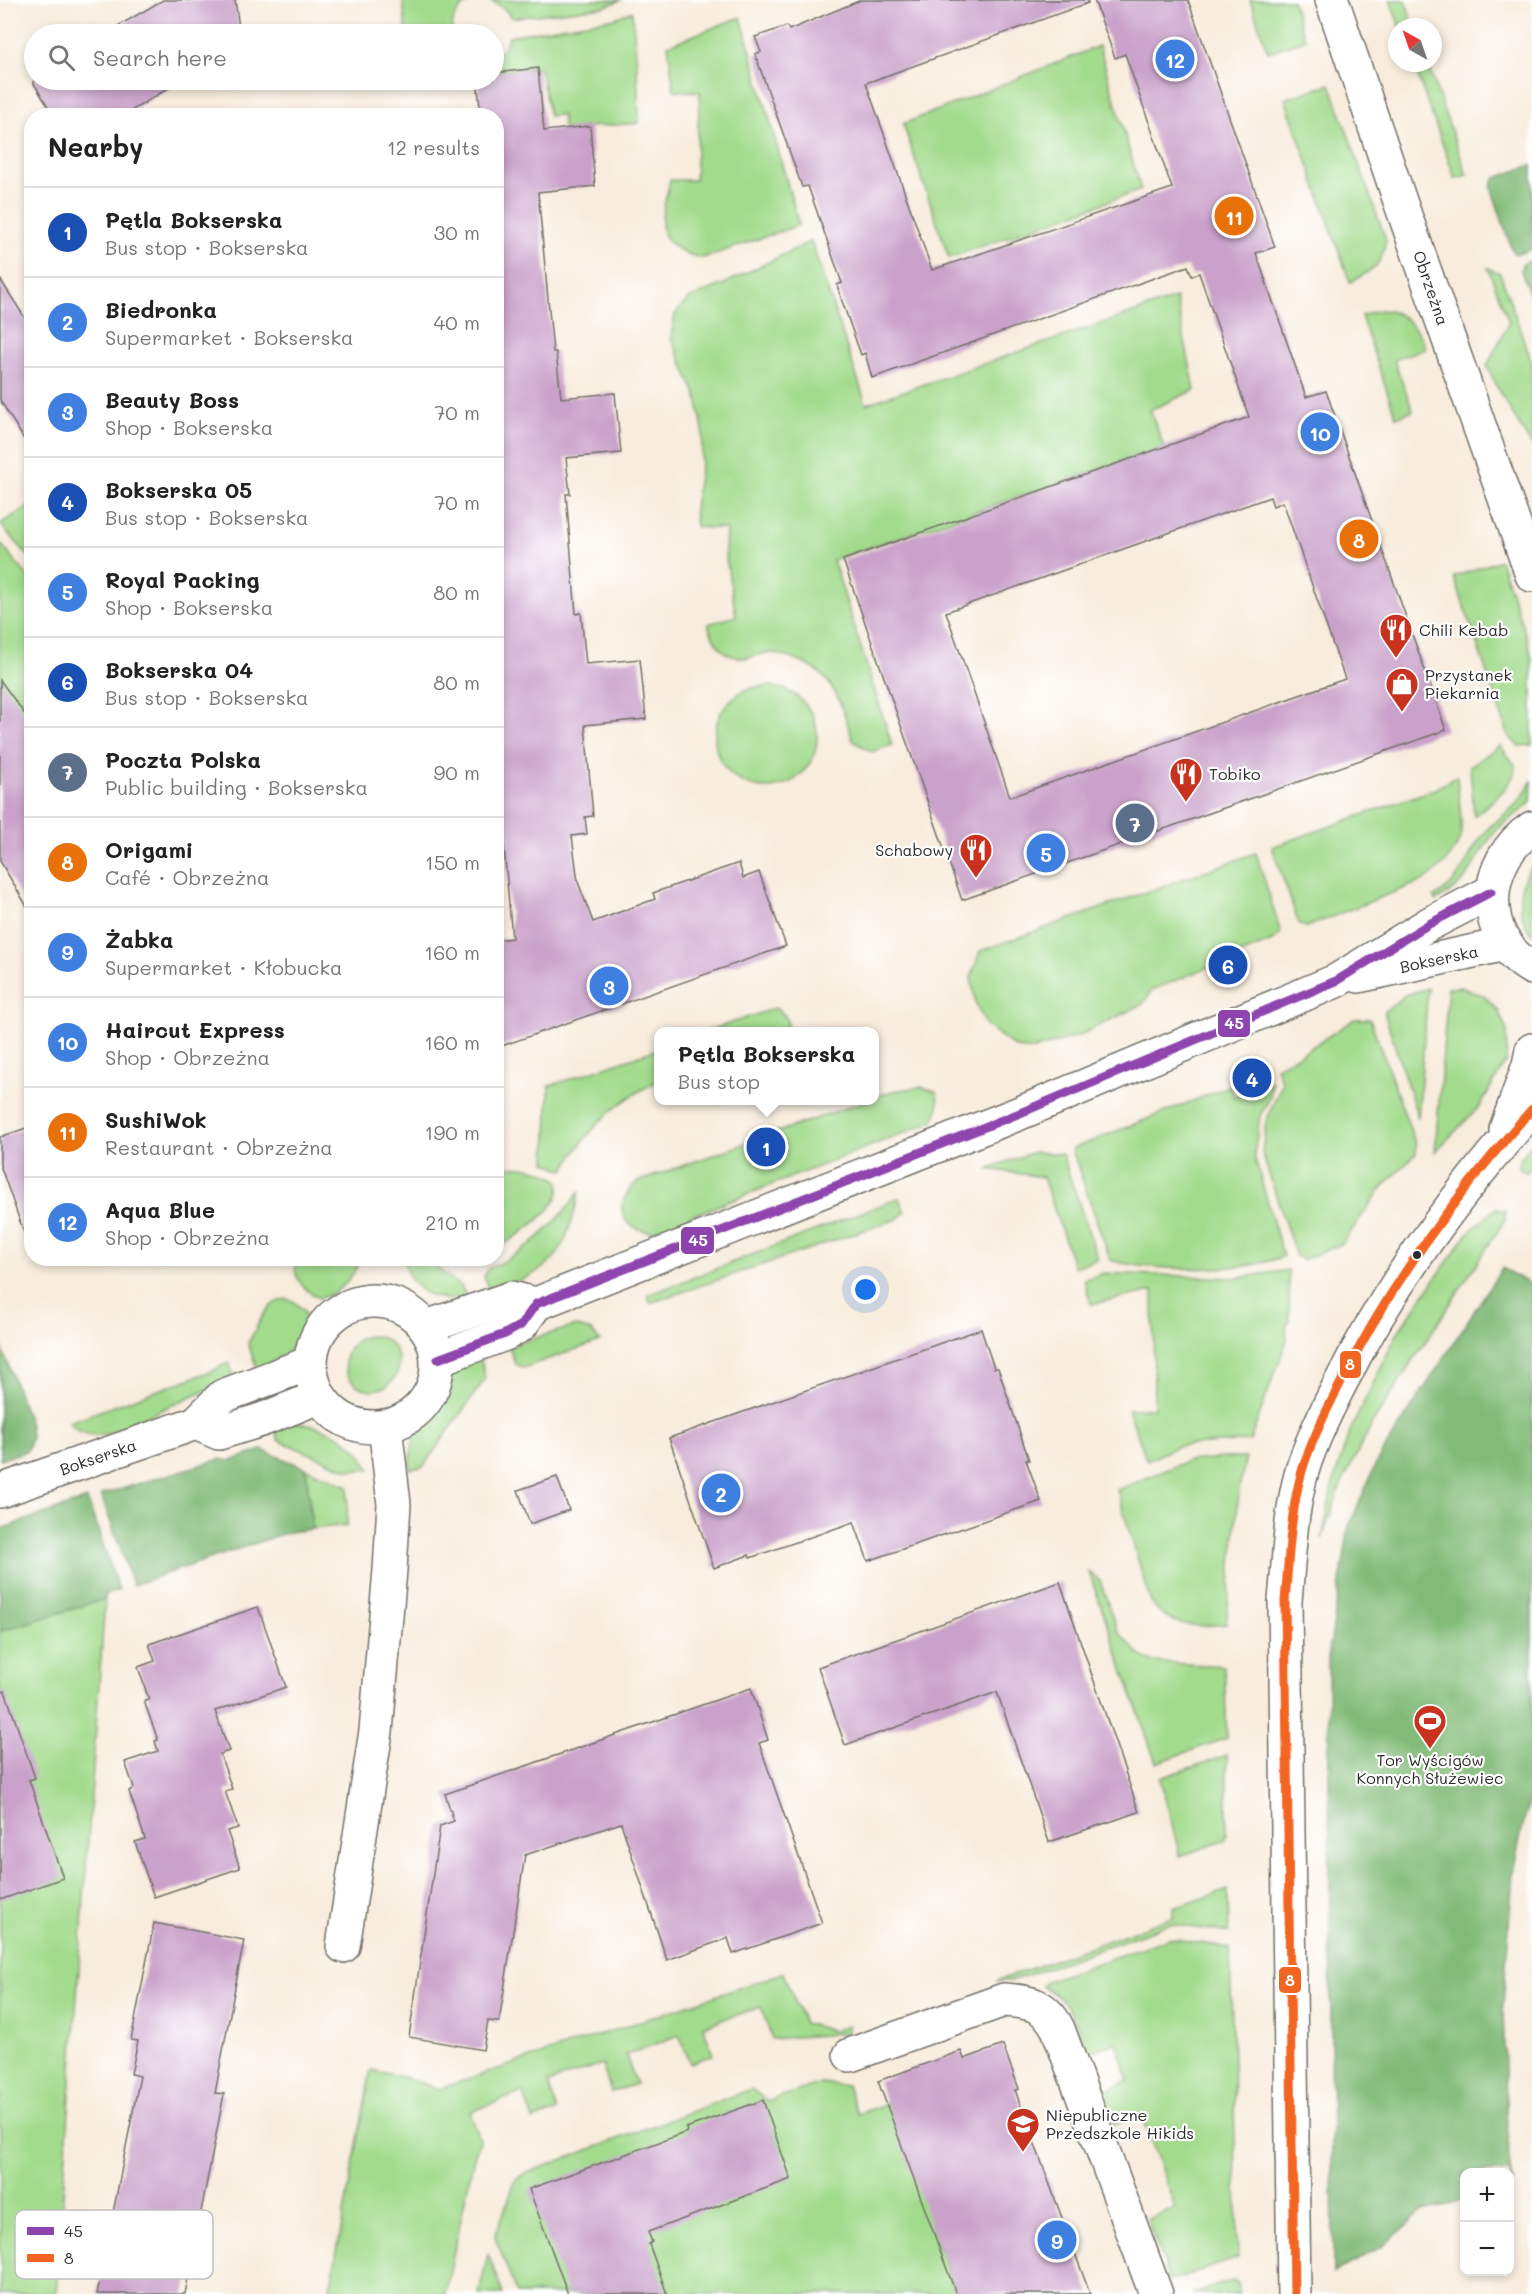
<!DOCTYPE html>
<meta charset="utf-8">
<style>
:root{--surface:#fff;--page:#f6f6f6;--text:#222;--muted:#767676;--line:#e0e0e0;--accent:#2563eb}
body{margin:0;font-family:Mali,sans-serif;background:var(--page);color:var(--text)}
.controls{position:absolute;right:18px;bottom:18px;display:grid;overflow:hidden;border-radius:12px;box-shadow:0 3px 9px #0003}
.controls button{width:54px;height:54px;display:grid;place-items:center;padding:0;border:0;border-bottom:2px solid var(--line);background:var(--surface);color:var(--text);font:30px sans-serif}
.compass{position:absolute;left:1388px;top:18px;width:54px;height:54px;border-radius:50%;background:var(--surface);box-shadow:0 3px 9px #0003;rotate:320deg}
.you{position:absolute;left:866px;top:1290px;width:21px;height:21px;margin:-15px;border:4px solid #fff;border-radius:50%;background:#1a73e8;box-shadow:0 0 0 9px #1a73e833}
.badge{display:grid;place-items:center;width:39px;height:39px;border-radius:50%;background:var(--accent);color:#fff;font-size:20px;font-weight:700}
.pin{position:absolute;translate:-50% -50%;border:3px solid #fff;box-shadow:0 2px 6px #0006}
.popup{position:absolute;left:654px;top:1027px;width:225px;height:78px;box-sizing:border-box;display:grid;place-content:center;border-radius:12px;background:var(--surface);filter:drop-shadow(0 2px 4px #0005);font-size:20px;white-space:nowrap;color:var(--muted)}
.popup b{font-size:22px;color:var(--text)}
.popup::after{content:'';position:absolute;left:50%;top:100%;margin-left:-12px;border:12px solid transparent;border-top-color:var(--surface)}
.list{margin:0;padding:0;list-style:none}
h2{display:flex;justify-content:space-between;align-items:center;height:78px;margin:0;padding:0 24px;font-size:26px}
h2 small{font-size:20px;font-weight:400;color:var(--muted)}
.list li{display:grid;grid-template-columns:39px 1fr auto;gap:18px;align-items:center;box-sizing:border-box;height:90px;padding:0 24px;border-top:2px solid var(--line)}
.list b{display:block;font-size:22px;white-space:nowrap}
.list p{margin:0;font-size:20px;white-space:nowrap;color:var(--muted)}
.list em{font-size:20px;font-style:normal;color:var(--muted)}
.icon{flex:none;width:33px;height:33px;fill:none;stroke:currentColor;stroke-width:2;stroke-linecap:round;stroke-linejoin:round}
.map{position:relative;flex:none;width:1532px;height:2294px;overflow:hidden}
.search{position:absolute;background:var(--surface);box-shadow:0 3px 9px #0003;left:24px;top:24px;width:480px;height:66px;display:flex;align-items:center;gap:15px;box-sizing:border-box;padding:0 21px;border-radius:33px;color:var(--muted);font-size:22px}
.panel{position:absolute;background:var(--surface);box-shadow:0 3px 9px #0003;left:24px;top:108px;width:480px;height:1158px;border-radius:24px}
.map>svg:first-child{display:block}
</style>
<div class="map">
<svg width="1532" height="2294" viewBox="0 0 1532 2294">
<rect width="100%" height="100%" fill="#fff"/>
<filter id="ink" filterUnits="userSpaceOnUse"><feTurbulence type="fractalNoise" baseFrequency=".0167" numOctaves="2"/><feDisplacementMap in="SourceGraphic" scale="12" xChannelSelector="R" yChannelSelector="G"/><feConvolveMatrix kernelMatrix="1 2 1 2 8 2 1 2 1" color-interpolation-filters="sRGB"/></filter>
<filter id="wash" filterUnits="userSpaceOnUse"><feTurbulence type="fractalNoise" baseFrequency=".008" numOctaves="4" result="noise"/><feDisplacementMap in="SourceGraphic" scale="24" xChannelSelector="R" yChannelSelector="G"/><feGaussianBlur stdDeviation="1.35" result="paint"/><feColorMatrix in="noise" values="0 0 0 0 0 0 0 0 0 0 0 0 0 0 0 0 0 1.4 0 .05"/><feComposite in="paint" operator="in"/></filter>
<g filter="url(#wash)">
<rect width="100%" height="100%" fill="#f8ecdc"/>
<!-- green -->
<g fill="#a3db8d" stroke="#67835c" stroke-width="1.5">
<path d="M403,0H474C459,6 451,18 452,34H406Z"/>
<polygon points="490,0 622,0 603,7 511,18 505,9"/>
<polygon points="1250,0 1292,0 1305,40 1268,52"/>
<polygon points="1390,0 1405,0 1414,27 1400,27"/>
<polygon points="632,11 637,66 639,123 563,129 562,115 549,116 540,67 494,72 494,56 504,48 509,36 615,18"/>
<path d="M741,17L799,225L703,258C685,255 663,245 662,223C661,210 668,193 670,180H695L700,92L674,90L668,45Z"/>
<polygon points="1099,46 1141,190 949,258 903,124"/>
<polygon points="1413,63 1427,63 1467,175 1455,178"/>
<path d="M1330,84L1386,240C1382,267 1373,270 1350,282L1285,99Z"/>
<path d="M811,241L866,404L1176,298L1195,390L1150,410L1164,447L833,560L892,745L872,752L853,741C845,716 837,683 813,668C801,661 783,654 769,653C761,653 754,657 746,658C723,659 714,643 708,624L736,616L725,552L726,529L696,527L694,508L701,463L703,430L697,397L671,338L675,314L688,299L726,283Z"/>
<polygon points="1488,268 1500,273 1532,363 1532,446 1500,393 1487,366 1509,322"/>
<path d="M1380,310C1404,310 1416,327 1426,348L1394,360L1413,411L1396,417L1361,316Z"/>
<polygon points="31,505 31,559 0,524"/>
<polygon points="0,543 31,580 31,724 0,681"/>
<polygon points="1500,560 1526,636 1532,658 1532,745 1519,746 1509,737 1454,577"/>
<circle cx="766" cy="737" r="51"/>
<path d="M1500,746L1516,766C1513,788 1489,803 1474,816L1470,766Z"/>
<path d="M1457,776C1458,794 1462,814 1461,832C1459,851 1440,870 1425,880L1306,927L1299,924L1272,847L1435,789Z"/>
<path d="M1532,781L1531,802C1520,813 1505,820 1495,832C1471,861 1474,882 1435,901L1434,897C1464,881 1466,855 1485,832C1494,821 1507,814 1516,804C1523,797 1527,788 1532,781Z"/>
<polygon points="1256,853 1281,933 1272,941 1152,990 1143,1004 1080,1035 1033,1050 1016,1048 986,1025 976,1004 971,978 980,951"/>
<path d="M1532,866V935C1516,913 1515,888 1532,866Z"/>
<polygon points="1460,987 1484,996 1498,1010 1507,1031 1506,1061 1480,1106 1435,1152 1448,988"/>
<polygon points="1428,988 1418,1118 1384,1012 1405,995"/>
<path d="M775,1008C785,1013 790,1020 786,1031H707Z"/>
<polygon points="1355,1019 1370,1019 1416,1145 1416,1154 1381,1189 1342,1244 1302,1260 1296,1256 1262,1153 1266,1121 1282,1083 1276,1067 1301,1054"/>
<path d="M658,1049V1081C613,1103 589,1128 564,1170L546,1162L549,1086Z"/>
<path d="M1272,1082L1270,1098L1260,1116L1254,1155L1283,1256C1247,1273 1149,1271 1110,1260L1072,1149L1230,1086L1234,1097Z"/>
<path d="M921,1087L936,1091C940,1104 939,1111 932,1122L651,1232C618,1227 613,1204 637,1182L865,1101L874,1100V1097L893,1091Z"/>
<polygon points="1532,1143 1532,1165 1526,1173 1520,1169 1518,1163"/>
<polygon points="1034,1152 1062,1154 1098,1259 1074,1267 1043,1177 986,1169"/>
<path d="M502,1167C522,1165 541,1169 558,1180C569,1205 515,1238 497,1248V1174L503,1173Z"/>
<path d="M580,1191C562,1260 558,1268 489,1292L484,1277L487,1269C527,1253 556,1225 580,1191Z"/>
<polygon points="899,1198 905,1212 897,1219 650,1303 648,1295"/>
<polygon points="1496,1208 1505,1211 1505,1220 1373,1422 1340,1487 1322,1539 1332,1487 1349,1433 1398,1332 1467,1234"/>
<path d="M297,1259V1258L361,1259C354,1275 339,1296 319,1298C304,1290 290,1276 297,1259Z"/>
<path d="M404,1259H425L462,1287L467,1299C436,1302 409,1293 404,1259Z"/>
<polygon points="1288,1270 1290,1320 1286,1326 1287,1340 1250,1441 1178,1446 1147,1461 1128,1409 1154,1408 1153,1291 1091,1304 1084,1280 1104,1273 1236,1278"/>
<path d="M285,1299L293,1301L300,1307L305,1312L306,1319L291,1349L258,1372L248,1343C259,1326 263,1304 285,1299Z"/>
<polygon points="575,1326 591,1331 600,1341 523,1368 515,1364 509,1346"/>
<circle cx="372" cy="1363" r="27"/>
<path d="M480,1353L485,1379L423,1467L410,1469C411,1432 418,1433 434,1404C440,1394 445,1381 453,1372C460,1364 471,1359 480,1353Z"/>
<path d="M229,1362L234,1379C207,1389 180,1401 153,1414C136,1421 116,1434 97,1435C86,1435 76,1431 69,1422L217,1369Z"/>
<path d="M290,1422C323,1425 356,1438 370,1470H348L278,1440L274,1425Z"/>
<path d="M1224,1458H1246L1240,1483L1226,1624C1196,1628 1164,1628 1149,1597L1117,1490L1187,1461Z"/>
<polygon points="306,1468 348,1486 347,1525 312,1529"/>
<polygon points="1089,1572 1100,1581 1117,1630 1138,1654 1152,1662 1224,1666 1227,1738 1156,1763"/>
<polygon points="105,1599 56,2294 0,2294 0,1631"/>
<polygon points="1227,1755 1227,1835 1224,1841 1180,1856 1160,1778"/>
<polygon points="1228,1890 1229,1933 1169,1924 1011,1981 996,1981 1173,1917 1173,1908"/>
<path d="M1169,1938L1230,1948L1238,2258L1170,2281L1147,2219L1175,2208L1142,2115L1113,2125L1101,2092L1129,2081L1116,2042L1087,2053C1075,2023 1073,2002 1042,1986L1047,1981Z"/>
<polygon points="783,1973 804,2023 833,2031 848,2025 848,2033 772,2039 761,2007 703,2026 713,2055 690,2063 679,2035 626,2055 636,2084 611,2092 602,2064 548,2083 557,2111 533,2120 523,2092 470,2112 480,2140 474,2157 445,2294 329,2294 371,2070 404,2077 439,2089"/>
<polygon points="821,2083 847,2086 858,2114 894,2101 938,2245 956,2294 517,2294 495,2237 516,2179 524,2174 751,2089 768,2101"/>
<polygon points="488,2254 503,2294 479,2294"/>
<polygon points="1234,2280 1238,2282 1239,2294 1192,2294"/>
</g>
<!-- forest -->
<g fill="#82bb78" stroke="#567352" stroke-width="1.5">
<polygon points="1532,165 1532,249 1518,254 1513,253 1491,187 1495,178"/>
<polygon points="1532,260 1532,301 1521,271 1522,264"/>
<polygon points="1502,1268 1532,1285 1532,1784 1513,1872 1503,2007 1507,2131 1513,2183 1510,2185 1510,2172 1464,2172 1464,2200 1423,2211 1381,2247 1333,2274 1328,1658 1349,1526 1377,1461"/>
<polygon points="0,1342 30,1425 31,1438 27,1451 0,1460"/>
<polygon points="262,1450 306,1468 312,1529 288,1532 133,1585 101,1495 220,1459 230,1461"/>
<polygon points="87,1499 119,1590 105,1595 105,1599 0,1631 0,1529"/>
</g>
<g id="blocks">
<!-- building -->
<g fill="#c9a1ca" fill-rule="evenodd">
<polygon points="163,0 235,0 240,34 104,34"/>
<path d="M861,0H1088V3L866,83L932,270L1172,188L1125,54L1115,58L1094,0H1188L1275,247L1256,253L1306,397L1326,391L1446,730L962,900L843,560L1249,417L1199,273L1192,276L1188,266L872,378L865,353L861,355L842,301L837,285L842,283L808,186L802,187L755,54L761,52L755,37L787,26L789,30ZM1270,497L1273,506L1283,502L1345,679L1010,797L946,612Z"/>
<polygon points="538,68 544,131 590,126 595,186 538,192 553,352 556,352 561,398 615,393 621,453 566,458 570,494 566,494 576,614 581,613 586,664 640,659 646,719 585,725 593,816 585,817 587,834 572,836 578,882 593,922 655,899 653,893 739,863 743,878 759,872 786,946 496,1048 496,940 512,938 502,824 496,825 496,116 481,116 477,80 494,80 494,73"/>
<polygon points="37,80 182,80 123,116 54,116 33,82"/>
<polygon points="0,279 32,329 32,452 0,400"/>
<polygon points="0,680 32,724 32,915 0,861"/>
<polygon points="32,1126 32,1240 27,1241 0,1165 0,1137"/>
<polygon points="981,1329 994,1368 998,1368 1029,1460 1026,1460 1041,1501 868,1561 854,1522 750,1558 749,1555 714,1568 669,1438"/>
<polygon points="557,1477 569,1510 530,1524 518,1490"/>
<polygon points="1060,1582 1139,1812 1049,1842 997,1692 845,1745 818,1667"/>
<polygon points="258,1607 286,1687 215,1711 229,1751 220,1754 232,1789 225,1791 238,1828 227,1831 240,1868 154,1897 135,1842 145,1839 129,1791 134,1788 125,1762 158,1751 155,1741 158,1740 144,1701 149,1700 138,1667 155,1661 149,1644"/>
<polygon points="751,1688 768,1740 759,1743 822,1923 733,1954 728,1938 667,1960 621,1823 525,1855 499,2022 488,2021 483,2050 409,2037 440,1826 454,1821 445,1794"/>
<polygon points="5,1691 35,1778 29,1780 63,1878 0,1900 0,1692"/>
<polygon points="154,1923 244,1940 215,2093 224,2094 185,2294 97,2294 140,2076 131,2074 138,2041 131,2040"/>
<polygon points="1003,2045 1019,2089 1015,2090 1090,2294 956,2294 878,2081 961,2051 964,2059"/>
<polygon points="763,2100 791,2179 648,2232 652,2242 649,2244 667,2294 568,2294 529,2189 687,2132 686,2128"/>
</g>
</g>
</g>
<g filter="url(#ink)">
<use href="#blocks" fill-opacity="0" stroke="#736f69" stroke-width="1.5"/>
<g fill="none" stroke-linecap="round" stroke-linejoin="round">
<!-- minor casing -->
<g stroke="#736f69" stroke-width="36">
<g id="minor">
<polyline points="343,1946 376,1731 390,1570 394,1504 385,1426"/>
<path d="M850,2055L1004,2000C1031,2002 1045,2004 1058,2029L1156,2294"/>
</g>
</g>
<!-- tertiary casing -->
<g stroke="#736f69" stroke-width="36">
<g id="tertiary">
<polyline points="1332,0 1401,204 1532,575"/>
<path d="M1532,828C1482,861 1477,937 1532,968"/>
<polyline points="1359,976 1506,944"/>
<polyline points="1506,1129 1529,1065 1532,1050"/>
<circle cx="374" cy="1364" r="63"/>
<polyline points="426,1327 511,1298 536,1304"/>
<polyline points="438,1359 505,1334 521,1325 536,1304 1020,1113 1336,981 1429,924 1491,892"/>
<polyline points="196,1423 219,1433 261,1420 319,1397"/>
<polyline points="0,1491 196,1423 223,1396 310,1363"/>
<path d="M1294,2294L1285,1601C1289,1558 1290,1513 1302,1471C1311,1441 1326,1411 1340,1384C1390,1284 1458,1192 1532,1109"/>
</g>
</g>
<!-- minor -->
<use href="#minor" stroke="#fff" stroke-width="33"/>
<!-- tertiary -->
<use href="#tertiary" stroke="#fff" stroke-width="33"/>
<!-- bus-1 casing -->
<g stroke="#fff" stroke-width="14">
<polyline id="bus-1" points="438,1359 505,1334 521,1325 536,1304 1020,1113 1336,981 1429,924 1491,892"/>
</g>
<!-- bus-2 casing -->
<g stroke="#fff" stroke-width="14">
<path id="bus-2" d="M1294,2294L1285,1601C1289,1558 1290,1513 1302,1471C1311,1441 1326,1411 1340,1384C1390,1284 1458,1192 1532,1109"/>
</g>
<!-- bus-1 -->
<use href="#bus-1" stroke="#8e44ad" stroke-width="9"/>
<!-- bus-2 -->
<use href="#bus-2" stroke="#f26522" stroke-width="9"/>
</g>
</g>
<!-- icons -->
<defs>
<g id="restaurant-pin" transform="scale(1.725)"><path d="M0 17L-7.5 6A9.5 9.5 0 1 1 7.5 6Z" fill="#c8321e" stroke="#fff"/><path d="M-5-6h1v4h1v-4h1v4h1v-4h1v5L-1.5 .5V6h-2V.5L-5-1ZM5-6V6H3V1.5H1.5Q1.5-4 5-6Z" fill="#fff"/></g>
<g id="shop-pin" transform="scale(1.725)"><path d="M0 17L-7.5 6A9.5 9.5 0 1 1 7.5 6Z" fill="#c8321e" stroke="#fff"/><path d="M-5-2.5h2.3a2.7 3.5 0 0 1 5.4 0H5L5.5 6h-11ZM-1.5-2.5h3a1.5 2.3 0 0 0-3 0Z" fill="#fff"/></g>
<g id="stadium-pin" transform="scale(1.725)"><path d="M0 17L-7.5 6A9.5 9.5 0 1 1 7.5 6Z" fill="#c8321e" stroke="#fff"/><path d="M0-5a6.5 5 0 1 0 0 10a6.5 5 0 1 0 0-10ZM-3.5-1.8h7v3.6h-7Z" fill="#fff"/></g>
<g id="school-pin" transform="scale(1.725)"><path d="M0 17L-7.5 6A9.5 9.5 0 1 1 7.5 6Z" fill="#c8321e" stroke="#fff"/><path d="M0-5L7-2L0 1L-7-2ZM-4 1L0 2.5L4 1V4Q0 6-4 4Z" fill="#fff"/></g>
</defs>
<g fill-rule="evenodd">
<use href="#restaurant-pin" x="1396" y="630"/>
<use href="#shop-pin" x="1402" y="684"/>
<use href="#restaurant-pin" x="1186" y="774"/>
<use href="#restaurant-pin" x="976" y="850"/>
<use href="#stadium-pin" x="1430" y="1721"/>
<use href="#school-pin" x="1023" y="2124"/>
</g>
<!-- markers -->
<circle fill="#2b2b2b" stroke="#fff" stroke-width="2" cx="1417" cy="1255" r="5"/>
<g text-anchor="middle" stroke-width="4.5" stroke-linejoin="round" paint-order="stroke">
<!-- street labels -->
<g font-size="16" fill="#2b2b2b" stroke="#fff">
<text transform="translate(1431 288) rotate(71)" y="6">Obrzeżna</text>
<text transform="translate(1439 959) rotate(-12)" y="6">Bokserska</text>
<text transform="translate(98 1457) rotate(-19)" y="6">Bokserska</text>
</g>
<!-- poi labels -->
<g font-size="16" fill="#2b2b2b" stroke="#fff" text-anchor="start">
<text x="1419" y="636">Chili Kebab</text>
<text x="1425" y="681">Przystanek<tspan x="1425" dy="18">Piekarnia</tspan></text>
<text x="1209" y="780">Tobiko</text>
<text x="953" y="856" text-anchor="end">Schabowy</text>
<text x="1430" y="1766" text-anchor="middle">Tor Wyścigów<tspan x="1430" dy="18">Konnych Służewiec</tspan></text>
<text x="1046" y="2121">Niepubliczne<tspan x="1046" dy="18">Przedszkole Hikids</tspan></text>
</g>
</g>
<!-- legend -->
<rect x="15" y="2210" width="198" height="69" rx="9" fill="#fff" stroke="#bfbfbf" stroke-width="1.5"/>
<rect x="27" y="2227" width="27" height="8" fill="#8e44ad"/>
<rect x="27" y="2254" width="27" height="8" fill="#f26522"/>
<g font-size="16" fill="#2b2b2b">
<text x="64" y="2237">45</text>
<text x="64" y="2264">8</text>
</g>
<g stroke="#fff" stroke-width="2">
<rect x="1217" y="1009" width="34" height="29" rx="6" fill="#8e44ad"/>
<rect x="680" y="1226" width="35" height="29" rx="6" fill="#8e44ad"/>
<rect x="1339" y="1350" width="23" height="29" rx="6" fill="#f26522"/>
<rect x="1278" y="1966" width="24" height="28" rx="6" fill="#f26522"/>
</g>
<g font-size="16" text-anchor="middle" font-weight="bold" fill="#fff">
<text x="1234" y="1029">45</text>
<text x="698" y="1246">45</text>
<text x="1350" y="1370">8</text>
<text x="1290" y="1986">8</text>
</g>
</svg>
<div class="controls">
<button>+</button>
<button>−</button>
</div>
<svg class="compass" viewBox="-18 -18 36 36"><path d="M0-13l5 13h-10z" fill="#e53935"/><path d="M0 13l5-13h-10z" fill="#767676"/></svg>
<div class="you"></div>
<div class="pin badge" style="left:766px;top:1147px;background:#1a4fb4">1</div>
<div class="popup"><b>Pętla Bokserska</b>Bus stop</div>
<div class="pin badge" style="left:721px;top:1493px;background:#3f7fe0">2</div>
<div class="pin badge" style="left:609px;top:986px;background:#3f7fe0">3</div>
<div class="pin badge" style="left:1252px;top:1078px;background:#1a4fb4">4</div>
<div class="pin badge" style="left:1046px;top:853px;background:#3f7fe0">5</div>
<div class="pin badge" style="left:1228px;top:965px;background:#1a4fb4">6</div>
<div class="pin badge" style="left:1135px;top:823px;background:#5c6f8a">7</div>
<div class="pin badge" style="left:1359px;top:539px;background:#e8710a">8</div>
<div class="pin badge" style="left:1057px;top:2240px;background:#3f7fe0">9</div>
<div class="pin badge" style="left:1320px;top:432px;background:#3f7fe0">10</div>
<div class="pin badge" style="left:1234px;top:216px;background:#e8710a">11</div>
<div class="pin badge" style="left:1175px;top:59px;background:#3f7fe0">12</div>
<div class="search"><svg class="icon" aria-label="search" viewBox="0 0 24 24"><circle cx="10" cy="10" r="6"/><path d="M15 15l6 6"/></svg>Search here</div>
<section class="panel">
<h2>Nearby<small>12 results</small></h2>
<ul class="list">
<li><span class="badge" style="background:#1a4fb4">1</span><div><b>Pętla Bokserska</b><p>Bus stop · Bokserska</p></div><em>30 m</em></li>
<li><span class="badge" style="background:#3f7fe0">2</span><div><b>Biedronka</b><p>Supermarket · Bokserska</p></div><em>40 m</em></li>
<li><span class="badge" style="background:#3f7fe0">3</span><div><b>Beauty Boss</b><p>Shop · Bokserska</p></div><em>70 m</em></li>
<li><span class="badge" style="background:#1a4fb4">4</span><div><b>Bokserska 05</b><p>Bus stop · Bokserska</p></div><em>70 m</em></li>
<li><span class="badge" style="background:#3f7fe0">5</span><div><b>Royal Packing</b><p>Shop · Bokserska</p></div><em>80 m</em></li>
<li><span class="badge" style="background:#1a4fb4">6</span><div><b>Bokserska 04</b><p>Bus stop · Bokserska</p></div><em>80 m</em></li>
<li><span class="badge" style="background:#5c6f8a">7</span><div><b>Poczta Polska</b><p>Public building · Bokserska</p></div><em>90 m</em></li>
<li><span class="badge" style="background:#e8710a">8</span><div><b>Origami</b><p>Café · Obrzeżna</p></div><em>150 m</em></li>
<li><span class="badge" style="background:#3f7fe0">9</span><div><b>Żabka</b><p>Supermarket · Kłobucka</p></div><em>160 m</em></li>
<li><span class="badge" style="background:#3f7fe0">10</span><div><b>Haircut Express</b><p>Shop · Obrzeżna</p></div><em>160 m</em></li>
<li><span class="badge" style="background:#e8710a">11</span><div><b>SushiWok</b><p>Restaurant · Obrzeżna</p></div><em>190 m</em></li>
<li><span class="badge" style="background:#3f7fe0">12</span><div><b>Aqua Blue</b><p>Shop · Obrzeżna</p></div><em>210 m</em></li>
</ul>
</section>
</div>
